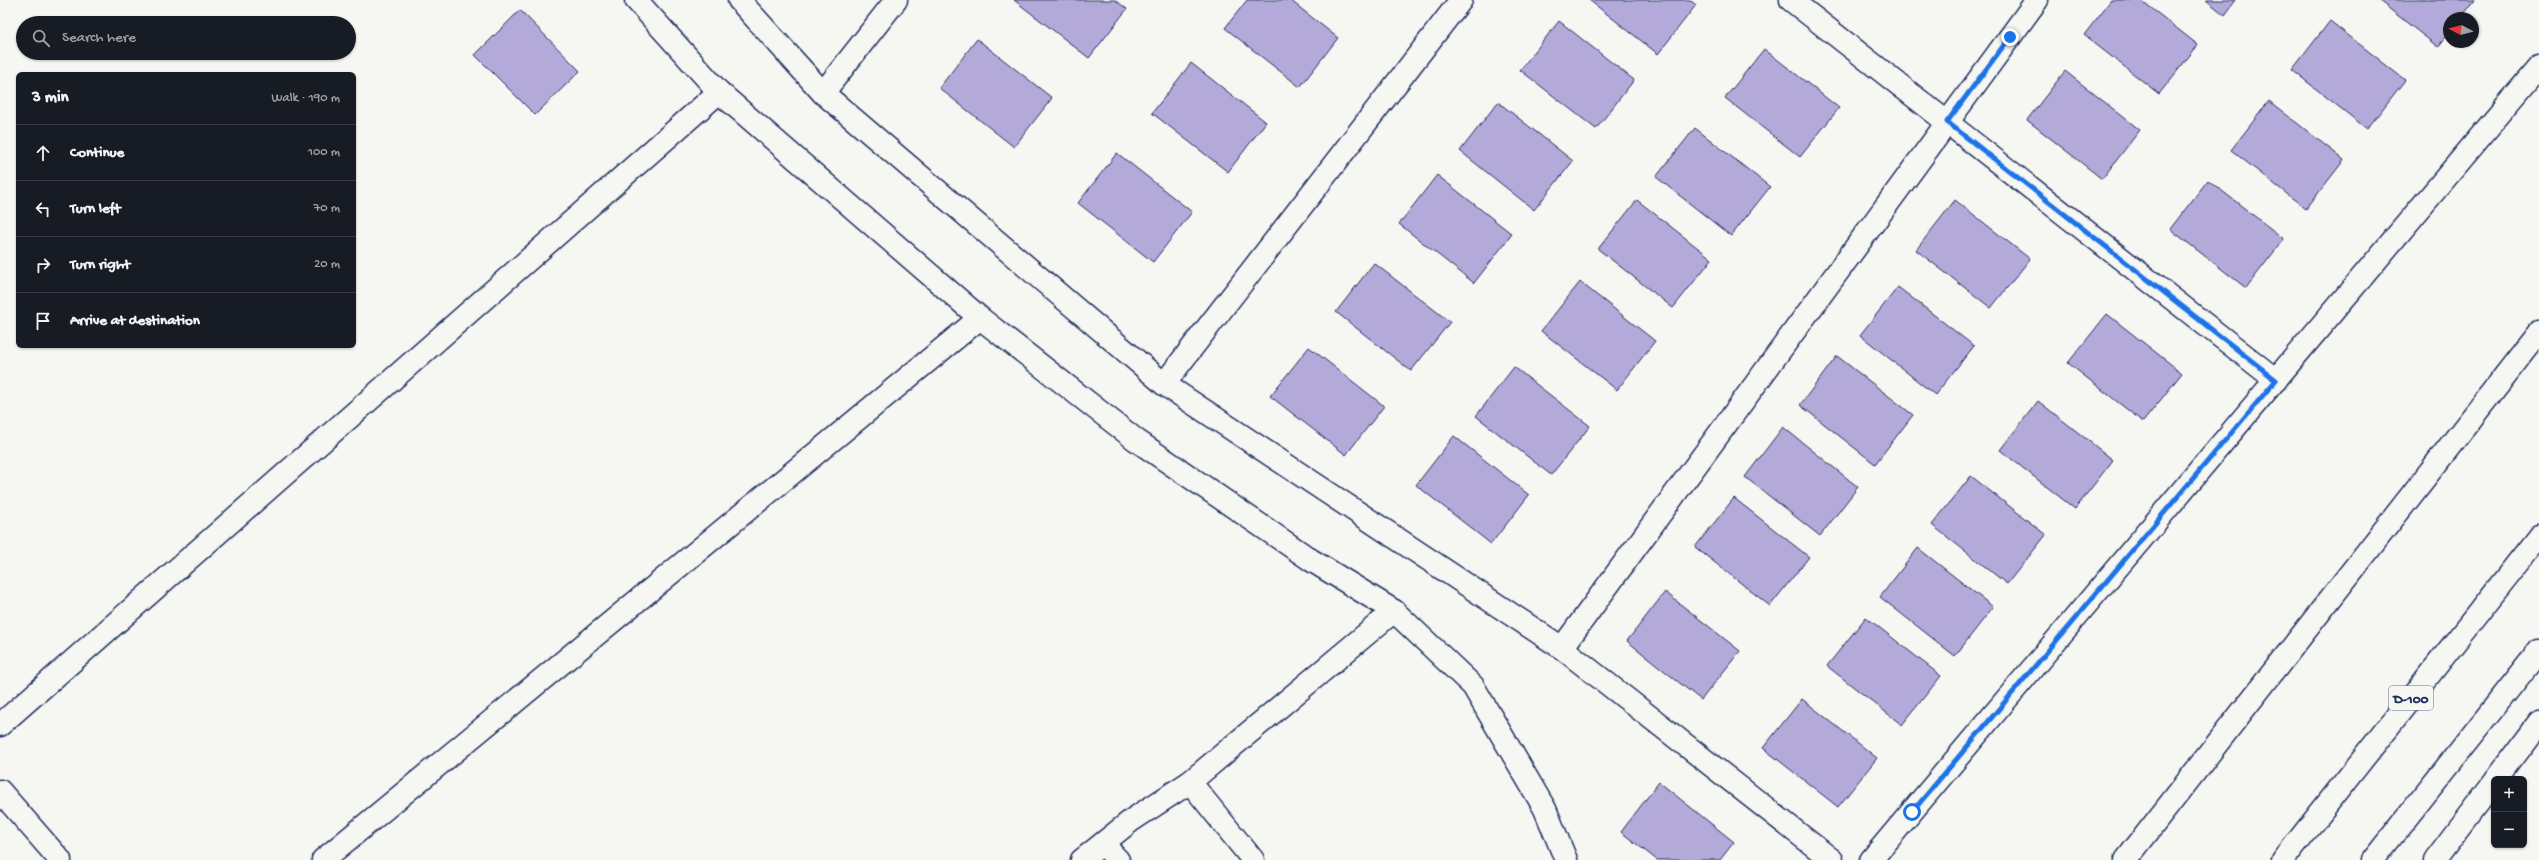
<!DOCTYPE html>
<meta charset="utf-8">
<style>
:root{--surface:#171b24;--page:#242831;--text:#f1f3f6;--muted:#9ea1a6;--line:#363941}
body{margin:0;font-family:"Gochi Hand",sans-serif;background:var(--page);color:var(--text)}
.controls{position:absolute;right:12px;bottom:12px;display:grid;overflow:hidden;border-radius:6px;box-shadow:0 1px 3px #0004}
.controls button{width:36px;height:36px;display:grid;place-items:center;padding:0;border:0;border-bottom:1px solid var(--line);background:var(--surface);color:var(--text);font:20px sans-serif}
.compass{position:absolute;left:2443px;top:12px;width:36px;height:36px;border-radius:50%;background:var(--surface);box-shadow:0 1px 3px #0004;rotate:277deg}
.stop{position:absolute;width:12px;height:12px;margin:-9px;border:3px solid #1a73e8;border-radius:50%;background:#fff}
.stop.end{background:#1a73e8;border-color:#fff;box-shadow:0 1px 4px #0008}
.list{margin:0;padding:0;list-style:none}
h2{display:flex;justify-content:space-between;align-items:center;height:52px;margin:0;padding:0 16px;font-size:17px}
h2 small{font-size:13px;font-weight:400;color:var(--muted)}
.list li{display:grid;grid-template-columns:26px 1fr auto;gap:12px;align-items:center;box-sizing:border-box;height:56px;padding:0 16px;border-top:1px solid var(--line)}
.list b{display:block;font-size:15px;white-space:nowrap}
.list em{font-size:13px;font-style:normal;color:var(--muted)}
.icon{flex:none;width:22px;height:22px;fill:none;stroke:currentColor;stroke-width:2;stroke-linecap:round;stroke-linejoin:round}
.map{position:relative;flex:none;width:2539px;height:860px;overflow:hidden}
.search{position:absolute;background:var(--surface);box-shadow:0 1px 3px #0004;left:16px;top:16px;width:340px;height:44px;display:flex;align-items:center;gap:10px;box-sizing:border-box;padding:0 14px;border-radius:22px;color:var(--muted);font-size:15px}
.panel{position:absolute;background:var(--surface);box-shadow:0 1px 3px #0004;left:16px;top:72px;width:340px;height:276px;border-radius:6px}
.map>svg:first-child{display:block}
</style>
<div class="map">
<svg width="2539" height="860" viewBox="0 0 2539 860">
<rect width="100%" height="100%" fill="#f6f6f2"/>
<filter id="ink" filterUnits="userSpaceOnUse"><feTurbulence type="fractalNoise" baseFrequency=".025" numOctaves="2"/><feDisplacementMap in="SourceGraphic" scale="8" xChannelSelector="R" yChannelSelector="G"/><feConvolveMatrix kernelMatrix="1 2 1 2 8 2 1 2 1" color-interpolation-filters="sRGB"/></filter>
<g filter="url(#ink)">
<!-- building -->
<g fill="#b4aada" stroke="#1b2f5e">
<polygon points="1014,0 1115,0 1127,9 1089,58"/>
<polygon points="1247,0 1290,0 1338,38 1300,87 1225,28"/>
<polygon points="1589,0 1690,0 1696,5 1658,54"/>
<polygon points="2111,0 2141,0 2198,45 2159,94 2084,35"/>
<polygon points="2206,0 2236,0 2225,15"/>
<polygon points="2378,0 2475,0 2461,18 2449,18 2449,33 2438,47"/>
<polygon points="520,10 580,71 535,115 475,55"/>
<polygon points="1559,21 1634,80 1596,129 1520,70"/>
<polygon points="2330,21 2405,80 2367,129 2292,70"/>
<polygon points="977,39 1052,98 1014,147 939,88"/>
<polygon points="1764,49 1839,108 1800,157 1725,98"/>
<polygon points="1191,63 1266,122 1228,172 1152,113"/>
<polygon points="2065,71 2140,130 2102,179 2027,120"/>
<polygon points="2269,101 2344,160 2306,209 2231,150"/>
<polygon points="1498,102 1573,161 1534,210 1460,151"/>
<polygon points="1695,128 1770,187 1731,236 1656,177"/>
<polygon points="1117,153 1192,212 1153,262 1078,203"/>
<polygon points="1437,175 1512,234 1474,283 1399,224"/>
<polygon points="2208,180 2284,239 2246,288 2170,229"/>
<polygon points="1637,200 1712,259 1673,308 1598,249"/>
<polygon points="1955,200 2030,259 1991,308 1916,250"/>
<polygon points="1374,263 1450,322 1411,371 1336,312"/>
<polygon points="1580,282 1655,341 1617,390 1541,331"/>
<polygon points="1898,287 1974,346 1935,395 1860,335"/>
<polygon points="2107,314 2182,373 2143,422 2068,363"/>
<polygon points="1309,347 1384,406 1346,455 1270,396"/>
<polygon points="1837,356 1913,415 1875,464 1800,405"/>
<polygon points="1514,367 1590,426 1551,475 1476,416"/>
<polygon points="2038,401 2113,460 2075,509 2000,450"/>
<polygon points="1783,427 1858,487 1820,536 1745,477"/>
<polygon points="1454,436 1529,495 1491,544 1416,485"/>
<polygon points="1971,476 2046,535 2007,584 1932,525"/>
<polygon points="1734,498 1809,557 1770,606 1695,547"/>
<polygon points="1918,548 1993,607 1955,656 1880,597"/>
<polygon points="1665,592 1740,651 1701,700 1627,641"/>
<polygon points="1866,617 1941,676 1902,725 1827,666"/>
<polygon points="1802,699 1877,758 1838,807 1763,748"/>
<polygon points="1659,782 1734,842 1720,860 1657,860 1621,832"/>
</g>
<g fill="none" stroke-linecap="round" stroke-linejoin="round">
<!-- street casing -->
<g stroke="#1b2f5e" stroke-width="25">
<g id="street">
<polyline points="636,0 719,92 980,318 1136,440 1311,560 1394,611 1473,686 1545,809 1566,860"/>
<polyline points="739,0 823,93 1164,384 1562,648 1832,860"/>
<polyline points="1791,0 2276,380"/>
<polyline points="823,93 896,0"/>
<polyline points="1164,384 1461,0"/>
<polyline points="1562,648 2037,0"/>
<polyline points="0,725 719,92"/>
<polyline points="2496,779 2539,722"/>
<polyline points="1190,782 1253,860"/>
<polyline points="0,791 60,860"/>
<polyline points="1103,844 1118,860"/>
<polyline points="323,860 980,318"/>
<polyline points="1082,860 1132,820 1190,782 1394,611"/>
<polyline points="1871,860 2539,67"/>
<polyline points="2126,860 2539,332"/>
<polyline points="2435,860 2494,782"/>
</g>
</g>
<!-- highway casing -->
<g stroke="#1b2f5e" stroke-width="25">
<g id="highway">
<polyline points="2283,860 2539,536"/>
<polyline points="2373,860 2539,651"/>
</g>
</g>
<!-- street -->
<use href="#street" stroke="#f6f6f2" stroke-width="22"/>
<!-- highway -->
<use href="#highway" stroke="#f6f6f2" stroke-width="22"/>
</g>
</g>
<g fill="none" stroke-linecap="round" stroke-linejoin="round" filter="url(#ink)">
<!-- route -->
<polyline stroke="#1a73e8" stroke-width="5" points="1912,812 2276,380 1947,122 2010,37"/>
</g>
<g text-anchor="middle" stroke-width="3.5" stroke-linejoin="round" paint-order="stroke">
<!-- shield labels -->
<rect fill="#f6f6f2" stroke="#5d6b8a" stroke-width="1" x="2389" y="686" width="44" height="24" rx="3"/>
<g font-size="14" font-weight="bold" fill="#1b2f5e">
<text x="2411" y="703">D-100</text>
</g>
</g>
</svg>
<div class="controls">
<button>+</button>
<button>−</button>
</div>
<svg class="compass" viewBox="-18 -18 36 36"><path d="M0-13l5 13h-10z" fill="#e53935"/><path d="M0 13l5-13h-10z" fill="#9ea1a6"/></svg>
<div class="stop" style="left:1912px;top:812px"></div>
<div class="stop end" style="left:2010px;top:37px"></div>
<div class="search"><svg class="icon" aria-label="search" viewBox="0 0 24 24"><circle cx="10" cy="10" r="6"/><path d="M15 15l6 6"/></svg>Search here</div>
<section class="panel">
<h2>3 min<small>Walk · 190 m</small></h2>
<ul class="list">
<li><svg class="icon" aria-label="ahead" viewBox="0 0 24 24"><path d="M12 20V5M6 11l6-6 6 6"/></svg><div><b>Continue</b></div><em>100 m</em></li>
<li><svg class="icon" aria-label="left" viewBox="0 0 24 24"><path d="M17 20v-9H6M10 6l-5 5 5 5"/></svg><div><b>Turn left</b></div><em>70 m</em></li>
<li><svg class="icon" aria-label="right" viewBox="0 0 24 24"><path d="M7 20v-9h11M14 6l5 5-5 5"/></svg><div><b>Turn right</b></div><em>20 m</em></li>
<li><svg class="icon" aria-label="arrive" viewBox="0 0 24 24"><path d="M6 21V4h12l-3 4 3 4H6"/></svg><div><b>Arrive at destination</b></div></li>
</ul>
</section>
</div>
